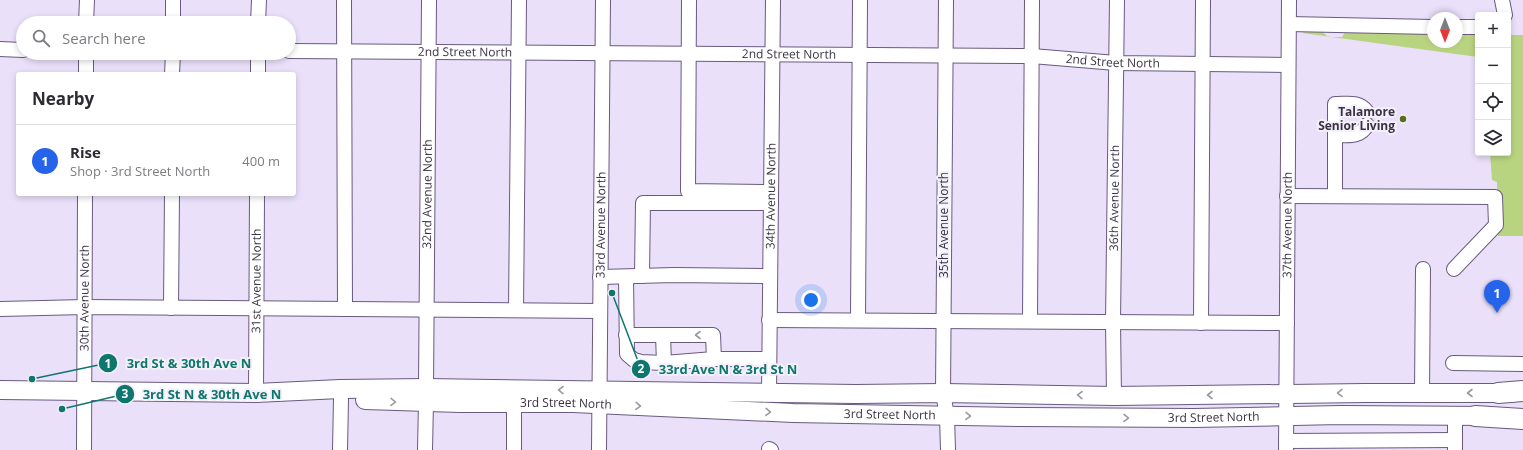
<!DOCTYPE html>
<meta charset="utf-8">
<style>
:root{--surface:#fff;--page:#f2f2f3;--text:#2b2b33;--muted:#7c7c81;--line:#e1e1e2;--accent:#2563eb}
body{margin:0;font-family:"Open Sans",sans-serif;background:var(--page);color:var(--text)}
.controls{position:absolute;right:12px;top:12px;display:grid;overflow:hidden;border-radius:4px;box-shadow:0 2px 6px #0003}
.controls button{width:36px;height:36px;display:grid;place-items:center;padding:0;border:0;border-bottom:1px solid var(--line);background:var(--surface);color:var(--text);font:20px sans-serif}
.compass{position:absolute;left:1427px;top:12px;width:36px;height:36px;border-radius:50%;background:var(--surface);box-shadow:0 2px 6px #0003;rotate:180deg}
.you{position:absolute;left:811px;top:300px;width:14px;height:14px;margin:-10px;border:3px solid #fff;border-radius:50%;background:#1a73e8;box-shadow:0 0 0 6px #1a73e833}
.badge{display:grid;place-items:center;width:26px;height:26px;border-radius:50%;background:var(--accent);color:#fff;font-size:13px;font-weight:700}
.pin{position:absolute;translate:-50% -33px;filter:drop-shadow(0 1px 2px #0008)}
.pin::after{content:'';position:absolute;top:21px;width:14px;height:12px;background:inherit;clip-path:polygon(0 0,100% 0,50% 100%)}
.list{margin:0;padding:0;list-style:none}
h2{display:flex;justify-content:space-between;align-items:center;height:52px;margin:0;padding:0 16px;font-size:17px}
h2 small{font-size:13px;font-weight:400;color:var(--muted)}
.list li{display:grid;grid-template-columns:26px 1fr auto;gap:12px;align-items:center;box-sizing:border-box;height:72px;padding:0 16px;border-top:1px solid var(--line)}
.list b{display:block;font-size:15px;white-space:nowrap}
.list p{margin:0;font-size:13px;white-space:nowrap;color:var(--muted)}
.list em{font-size:13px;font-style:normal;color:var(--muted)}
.icon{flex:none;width:22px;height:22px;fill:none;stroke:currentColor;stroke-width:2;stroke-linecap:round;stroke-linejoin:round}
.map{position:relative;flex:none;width:1523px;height:450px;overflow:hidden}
.search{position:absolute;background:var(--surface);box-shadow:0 2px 6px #0003;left:16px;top:16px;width:280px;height:44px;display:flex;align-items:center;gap:10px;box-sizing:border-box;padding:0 14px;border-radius:22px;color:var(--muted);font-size:15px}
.panel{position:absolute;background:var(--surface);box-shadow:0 2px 6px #0003;left:16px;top:72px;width:280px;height:124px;border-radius:4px}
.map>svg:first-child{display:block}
</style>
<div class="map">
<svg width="1523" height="450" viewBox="0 0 1523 450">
<rect width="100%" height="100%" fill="#eae0fa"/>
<!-- green -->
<g fill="#b9d480">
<polygon points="1305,32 1323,32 1328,37 1342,37 1345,32 1433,33 1433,42 1457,42 1457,34 1478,34 1478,57 1302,33"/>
<polygon points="1508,35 1523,35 1523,273 1523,236 1498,236 1497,182 1492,180 1490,153 1508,153"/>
</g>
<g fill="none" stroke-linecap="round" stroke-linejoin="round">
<!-- minor casing -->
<g stroke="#695a7f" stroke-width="16">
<g id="minor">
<polyline points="344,0 345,309"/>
<polyline points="689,0 688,191 771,192"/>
<polyline points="946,0 943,393 947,416 948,450"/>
<polyline points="1502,0 1505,15"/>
<polyline points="86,23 87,0"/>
<polyline points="173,23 173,0"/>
<polyline points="258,23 259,0"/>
<polyline points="1289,24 1433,27"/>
<polyline points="1457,27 1478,27"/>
<polyline points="0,49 23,50"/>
<path id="s1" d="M289,51L1032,56L1116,63L1288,65"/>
<polyline points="86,74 86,53"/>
<polyline points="172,74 173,53"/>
<polyline points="258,74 258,53"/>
<path d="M1335,135C1348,135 1360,138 1367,125"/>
<polyline points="1287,196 1495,197 1496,225 1454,269"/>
<path d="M1335,196V104C1348,104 1359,101 1367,112"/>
<polyline points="642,276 643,203 771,203"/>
<polyline points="600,277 674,275 770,276"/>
<polyline points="626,277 627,354 634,360 641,362 664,363 714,359 769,359"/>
<polyline points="171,308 172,194"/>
<polyline points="0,309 85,307 600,311"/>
<polyline points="516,310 519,0"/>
<polyline points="769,320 1287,323"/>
<polyline points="858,320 860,0"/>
<polyline points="1030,321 1032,0"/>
<polyline points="1201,323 1203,0"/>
<polyline points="626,335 713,335 714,359"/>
<polyline points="663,335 664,363"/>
<polyline points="1453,363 1522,364"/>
<path id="s2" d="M426,388L429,0"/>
<path id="s3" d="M256,393L257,194"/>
<path id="s4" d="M769,393L773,0"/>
<polyline points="1422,393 1423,269"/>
<path id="s5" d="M1114,396L1113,322L1117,0"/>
<polyline points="1286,441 1455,440"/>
<polyline points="769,449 771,450"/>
<path id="s6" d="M84,450L85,194"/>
<polyline points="340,450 341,399"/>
<polyline points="425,450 426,402"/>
<polyline points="514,450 514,403"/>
<path id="s7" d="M599,450L603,0"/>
<path id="s8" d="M1286,450L1289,0"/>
<polyline points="1455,450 1455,415"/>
</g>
</g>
<!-- major casing -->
<g stroke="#695a7f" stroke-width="20">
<g id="major">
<polyline points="0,390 256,393 340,389 426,388 856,394 943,393 1114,396 1365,393 1512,393"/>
<path id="s9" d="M365,400L460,403H573L793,413L1023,417L1194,418L1340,415L1489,416"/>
</g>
</g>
<!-- highway casing -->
<g stroke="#695a7f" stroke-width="22">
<g id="highway">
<polyline points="1498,393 1523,391"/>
<polyline points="1475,416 1523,419"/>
</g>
</g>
<!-- minor -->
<use href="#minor" stroke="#fff" stroke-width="14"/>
<!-- major -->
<use href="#major" stroke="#fff" stroke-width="18"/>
<!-- highway -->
<use href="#highway" stroke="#fff" stroke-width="20"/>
</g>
<!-- one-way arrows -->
<defs><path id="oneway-chevron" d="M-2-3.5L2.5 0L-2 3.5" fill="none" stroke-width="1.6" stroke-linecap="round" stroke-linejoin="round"/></defs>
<g stroke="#9c98a1">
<use href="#oneway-chevron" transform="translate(698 335) rotate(-180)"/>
<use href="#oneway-chevron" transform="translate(561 390) rotate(-179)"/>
<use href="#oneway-chevron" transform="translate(1340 393) rotate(179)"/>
<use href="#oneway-chevron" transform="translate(1470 393) rotate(-180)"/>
<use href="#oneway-chevron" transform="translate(1080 395) rotate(-179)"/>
<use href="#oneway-chevron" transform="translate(1210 395) rotate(180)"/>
<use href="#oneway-chevron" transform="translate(393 402) rotate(2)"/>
<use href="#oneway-chevron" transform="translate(638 406) rotate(3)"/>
<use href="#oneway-chevron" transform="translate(768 412) rotate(2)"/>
<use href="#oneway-chevron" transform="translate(968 416) rotate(1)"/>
<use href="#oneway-chevron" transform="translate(1126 418) rotate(1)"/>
</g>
<!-- markers -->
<circle fill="#596e1e" stroke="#f4f0f9" stroke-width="1.5" cx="1403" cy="119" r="4"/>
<g text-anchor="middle" stroke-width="4" stroke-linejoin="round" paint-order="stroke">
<!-- street labels -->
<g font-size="12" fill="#393243" stroke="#f4f0f9">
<text dy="4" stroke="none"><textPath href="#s1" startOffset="176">2nd Street North</textPath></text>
<text dy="4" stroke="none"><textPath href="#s1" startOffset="500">2nd Street North</textPath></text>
<text dy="4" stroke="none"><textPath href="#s1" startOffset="824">2nd Street North</textPath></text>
<text dy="4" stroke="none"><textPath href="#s2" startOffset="194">32nd Avenue North</textPath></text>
<text dy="4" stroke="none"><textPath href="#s4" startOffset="197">34th Avenue North</textPath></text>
<text dy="4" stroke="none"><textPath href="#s5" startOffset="198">36th Avenue North</textPath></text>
<text dy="4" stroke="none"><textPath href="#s7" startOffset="225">33rd Avenue North</textPath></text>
<text transform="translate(944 225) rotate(-90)" y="4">35th Avenue North</text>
<text dy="4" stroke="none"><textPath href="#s8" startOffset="225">37th Avenue North</textPath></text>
<text dy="4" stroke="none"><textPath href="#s3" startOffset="112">31st Avenue North</textPath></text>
<text dy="4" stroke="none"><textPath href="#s6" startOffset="152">30th Avenue North</textPath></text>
<text dy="4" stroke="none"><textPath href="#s9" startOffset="201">3rd Street North</textPath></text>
<text dy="4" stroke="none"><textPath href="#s9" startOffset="525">3rd Street North</textPath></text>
<text dy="4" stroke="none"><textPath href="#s9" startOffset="849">3rd Street North</textPath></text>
</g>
<!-- poi labels -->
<g font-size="12" font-weight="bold" fill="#393243" stroke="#f4f0f9" text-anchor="end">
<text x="1395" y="116">Talamore<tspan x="1395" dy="14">Senior Living</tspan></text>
</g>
</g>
<!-- callouts -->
<path fill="none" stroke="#0f766e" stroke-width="1.5" d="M32 379L108 363M612 293L641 369M62 409L125 394"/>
<g fill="#0f766e" stroke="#f4f0f9" stroke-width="1.5">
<circle cx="32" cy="379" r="4"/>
<circle cx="612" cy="293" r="4"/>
<circle cx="62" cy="409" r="4"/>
<circle cx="108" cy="363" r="10"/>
<circle cx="641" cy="369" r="10"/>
<circle cx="125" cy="394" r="10"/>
</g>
<g font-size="12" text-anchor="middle" font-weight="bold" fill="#fff">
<text x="108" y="368">1</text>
<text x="641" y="373">2</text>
<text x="125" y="398">3</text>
</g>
<g font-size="13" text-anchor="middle" font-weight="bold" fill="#0f766e" stroke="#f4f0f9" stroke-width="4" stroke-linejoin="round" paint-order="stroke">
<text x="189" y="368">3rd St &amp; 30th Ave N</text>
<text x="728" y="374">33rd Ave N &amp; 3rd St N</text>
<text x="212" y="399">3rd St N &amp; 30th Ave N</text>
</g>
</svg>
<div class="controls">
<button>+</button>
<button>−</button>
<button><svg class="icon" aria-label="locate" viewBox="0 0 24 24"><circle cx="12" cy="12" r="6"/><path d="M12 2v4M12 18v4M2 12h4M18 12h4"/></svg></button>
<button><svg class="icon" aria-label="layers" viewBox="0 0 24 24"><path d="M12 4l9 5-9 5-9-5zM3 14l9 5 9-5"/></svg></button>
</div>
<svg class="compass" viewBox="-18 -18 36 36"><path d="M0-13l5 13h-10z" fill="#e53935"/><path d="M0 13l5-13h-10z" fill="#7c7c81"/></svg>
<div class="you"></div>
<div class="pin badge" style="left:1497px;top:313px">1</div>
<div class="search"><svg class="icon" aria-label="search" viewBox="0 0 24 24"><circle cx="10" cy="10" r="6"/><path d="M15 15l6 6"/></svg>Search here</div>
<section class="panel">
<h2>Nearby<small></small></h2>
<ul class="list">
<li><span class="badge">1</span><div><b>Rise</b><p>Shop · 3rd Street North</p></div><em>400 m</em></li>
</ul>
</section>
</div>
